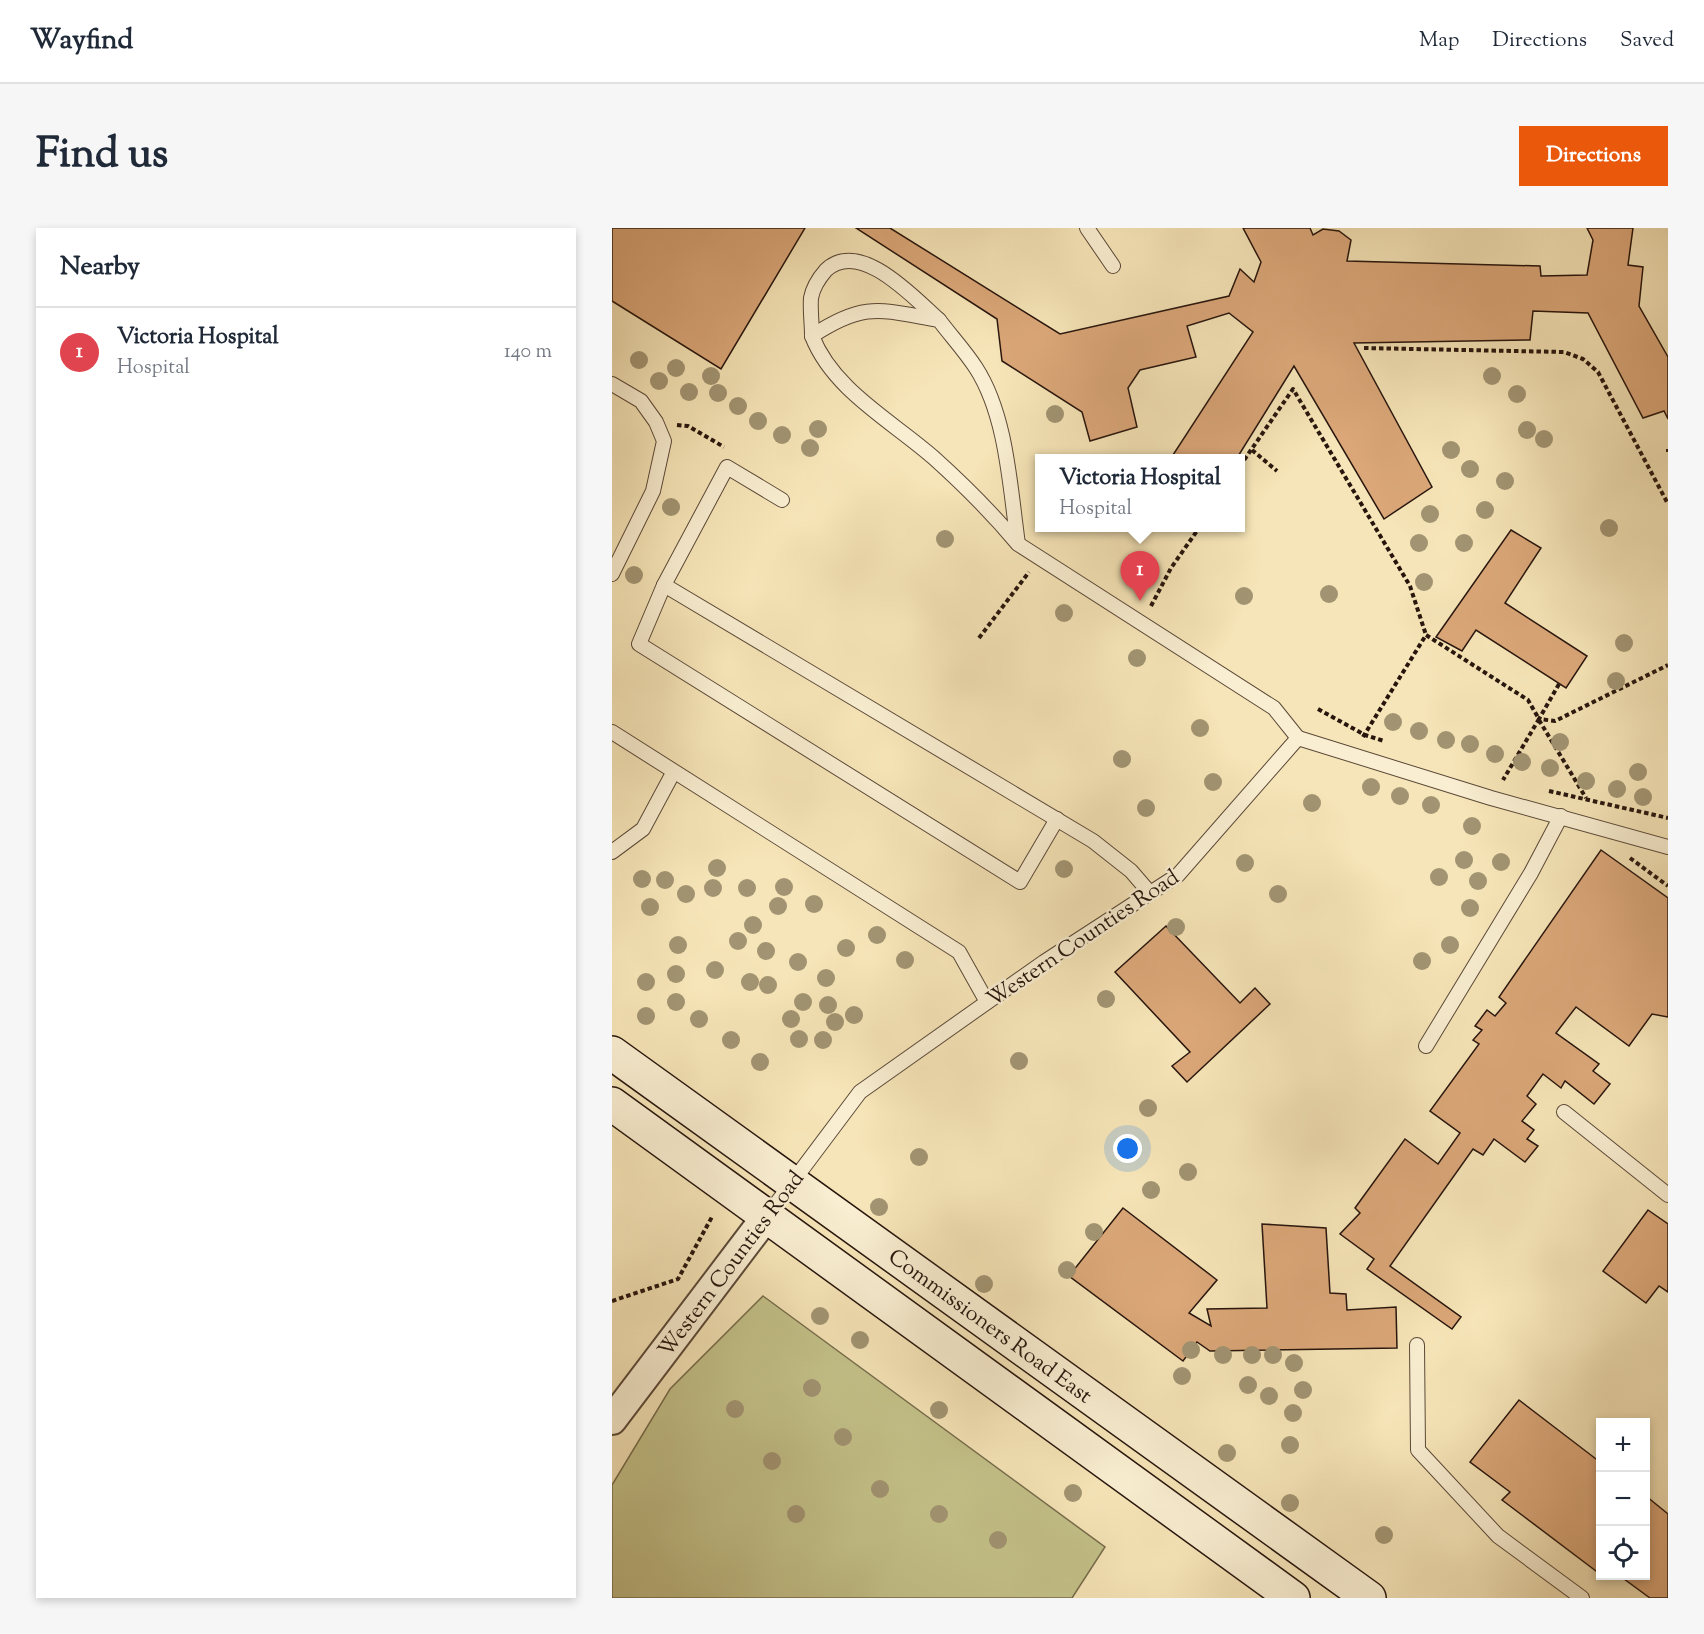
<!DOCTYPE html>
<meta charset="utf-8">
<style>
:root{--surface:#fff;--page:#f6f6f7;--text:#1f2937;--muted:#747a83;--line:#e0e1e3;--accent:#ea580c}
body{margin:0;font-family:"Sorts Mill Goudy",serif;background:var(--page);color:var(--text)}
.controls{position:absolute;right:18px;bottom:18px;display:grid;overflow:hidden;border-radius:0px;box-shadow:0 3px 9px #0003}
.controls button{width:54px;height:54px;display:grid;place-items:center;padding:0;border:0;border-bottom:2px solid var(--line);background:var(--surface);color:var(--text);font:30px sans-serif}
.you{position:absolute;left:516px;top:921px;width:21px;height:21px;margin:-15px;border:4px solid #fff;border-radius:50%;background:#1a73e8;box-shadow:0 0 0 9px #1a73e833}
.badge{display:grid;place-items:center;width:39px;height:39px;border-radius:50%;background:var(--accent);color:#fff;font-size:20px;font-weight:700}
.pin{position:absolute;translate:-50% -50px;filter:drop-shadow(0 2px 3px #0008)}
.pin::after{content:'';position:absolute;top:32px;width:21px;height:18px;background:inherit;clip-path:polygon(0 0,100% 0,50% 100%)}
.popup{position:absolute;left:423px;top:226px;width:210px;height:78px;box-sizing:border-box;display:grid;place-content:center;border-radius:0px;background:var(--surface);filter:drop-shadow(0 2px 4px #0005);font-size:20px;white-space:nowrap;color:var(--muted)}
.popup b{font-size:22px;color:var(--text)}
.popup::after{content:'';position:absolute;left:50%;top:100%;margin-left:-12px;border:12px solid transparent;border-top-color:var(--surface)}
.list{margin:0;padding:0;list-style:none}
h2{display:flex;justify-content:space-between;align-items:center;height:78px;margin:0;padding:0 24px;font-size:26px}
h2 small{font-size:20px;font-weight:400;color:var(--muted)}
.list li{display:grid;grid-template-columns:39px 1fr auto;gap:18px;align-items:center;box-sizing:border-box;height:90px;padding:0 24px;border-top:2px solid var(--line)}
.list b{display:block;font-size:22px;white-space:nowrap}
.list p{margin:0;font-size:20px;white-space:nowrap;color:var(--muted)}
.list em{font-size:20px;font-style:normal;color:var(--muted)}
.icon{flex:none;width:33px;height:33px;fill:none;stroke:currentColor;stroke-width:2;stroke-linecap:round;stroke-linejoin:round}
.map{position:relative;flex:none;width:1056px;height:1370px;overflow:hidden;border-radius:0px}
header{display:flex;align-items:center;gap:36px;box-sizing:border-box;height:84px;padding:0 30px;background:var(--surface);border-bottom:2px solid var(--line)}
header strong{font-size:28px}
nav{display:flex;gap:33px;margin-inline-start:auto;font-size:21px}
.intro{display:flex;align-items:center;justify-content:space-between;box-sizing:border-box;height:144px;padding:0 36px}
h1{margin:0;font-size:42px}
.button{padding:15px 27px;border-radius:0px;background:var(--accent);color:#fff;font-size:21px;font-weight:700}
main{display:flex;gap:36px;padding:0 36px}
aside{flex:1;background:var(--surface);border-radius:0px;box-shadow:0 3px 9px #0003}
.map>svg:first-child{display:block}
</style>
<header>
<strong>Wayfind</strong>
<nav><a>Map</a><a>Directions</a><a>Saved</a></nav>
</header>
<div class="intro"><h1>Find us</h1><a class="button">Directions</a></div>
<main>
<aside>
<h2>Nearby<small></small></h2>
<ul class="list">
<li><span class="badge" style="background:#e0444e">1</span><div><b>Victoria Hospital</b><p>Hospital</p></div><em>140 m</em></li>
</ul>
</aside>
<div class="map">
<svg width="1056" height="1370" viewBox="0 0 1056 1370">
<rect width="100%" height="100%" fill="#f6e5b8"/>
<filter id="stains"><feTurbulence type="fractalNoise" baseFrequency=".00333" numOctaves="4"/><feColorMatrix values="0 0 0 0 .2 0 0 0 0 .09 0 0 0 0 .02 0 0 0 .5 -.17"/></filter>
<radialGradient id="worn" r=".72"><stop offset=".6" stop-color="#630" stop-opacity="0"/><stop offset="1" stop-color="#630" stop-opacity=".3"/></radialGradient>
<!-- green -->
<polygon fill="#c4c28a" stroke="#766c4c" stroke-width="1.5" points="151,1068 493,1319 460,1370 0,1370 0,1257 58,1161"/>
<!-- building -->
<g fill="#dba779" stroke="#27150d" stroke-width="1.5">
<polygon points="0,0 193,0 109,141 0,73"/>
<polygon points="244,0 278,0 448,106 617,68 628,41 642,54 649,34 631,0 698,0 701,7 711,1 727,3 739,12 735,33 928,38 929,48 975,47 981,12 975,0 1021,0 1016,37 1031,39 1027,78 1056,129 1056,191 1052,183 1031,190 976,85 921,83 918,112 742,115 820,259 772,291 682,138 625,230 559,230 641,104 617,85 575,98 584,129 528,142 516,160 525,199 478,213 470,184 390,133 385,91"/>
<polygon points="899,302 929,320 893,375 975,428 954,460 864,402 850,423 824,409"/>
<polygon points="989,622 1056,670 1056,789 1040,786 1017,818 964,779 944,805 987,836 981,843 998,856 982,876 953,853 949,860 931,846 915,868 924,876 910,893 922,902 915,911 926,918 913,934 882,911 871,927 861,921 778,1038 849,1089 840,1101 755,1041 762,1031 728,1006 748,985 743,980 793,911 826,936 848,905 818,883 867,816 861,812 870,802 863,798 875,782 883,788 894,775 887,769"/>
<polygon points="554,698 628,775 643,760 658,776 575,854 560,838 578,824 503,744"/>
<polygon points="511,980 605,1052 577,1085 599,1098 595,1081 655,1080 650,996 714,1000 718,1065 734,1066 735,1082 784,1079 785,1120 598,1123 585,1114 571,1133 457,1048"/>
<polygon points="1036,982 1056,996 1056,1064 1047,1058 1034,1075 991,1043"/>
<polygon points="907,1172 988,1234 988,1346 890,1272 898,1264 858,1234"/>
<polygon points="1034,1268 1056,1286 1056,1370 1038,1370 1008,1348 1034,1348"/>
</g>
<g fill="none" stroke-linecap="round" stroke-linejoin="round">
<!-- lane casing -->
<g stroke="#5b4938" stroke-width="16">
<g id="lane">
<polyline points="475,0 501,38"/>
<path d="M200,108C200,96 198,82 199,70C201,59 207,50 214,42C248,10 302,70 327,92"/>
<polyline points="0,156 29,173 44,194 52,213 41,263 0,346"/>
<polyline points="170,272 115,239 52,357 481,613 519,643 538,665"/>
<path d="M406,316C398,260 395,188 364,140C353,123 339,108 327,92C269,82 253,73 200,108C221,162 280,193 322,230C352,257 380,285 406,316L662,480L686,510"/>
<polyline points="52,357 27,416 408,654 445,591"/>
<polyline points="0,504 347,724 375,774"/>
<polyline points="0,624 31,601 61,545"/>
<polyline points="814,818 919,645 949,588"/>
<polyline points="952,884 1056,967"/>
<polyline points="155,988 248,864 432,734 566,647 686,510 879,570 1056,619"/>
<polyline points="805,1117 806,1222 886,1308 970,1370"/>
</g>
</g>
<!-- street casing -->
<g stroke="#5b4938" stroke-width="32">
<polyline id="street" points="0,1192 154,989"/>
</g>
<!-- secondary casing -->
<g stroke="#27150d" stroke-width="36">
<g id="secondary">
<polyline points="0,825 757,1370"/>
<polyline points="0,876 681,1370"/>
</g>
</g>
<!-- path -->
<g stroke="#27150d" stroke-width="4" stroke-dasharray="4.5 3" stroke-linecap="butt">
<polyline points="752,120 952,124 971,131 986,144 1056,276"/>
<polyline points="65,197 76,198 112,219"/>
<polyline points="1056,221 1056,224"/>
<polyline points="640,222 665,243"/>
<polyline points="628,238 681,161 798,358 814,407"/>
<polyline points="539,378 559,340 587,300"/>
<polyline points="367,410 417,344"/>
<polyline points="947,456 927,491 943,493 1056,437"/>
<polyline points="706,481 753,507 772,513"/>
<polyline points="927,492 974,570"/>
<polyline points="751,509 814,407 916,472 927,491 891,552"/>
<polyline points="937,563 1056,590"/>
<polyline points="1018,630 1056,658"/>
<polyline points="0,1073 66,1051 101,987"/>
</g>
<!-- lane -->
<use href="#lane" stroke="#f9eed1" stroke-width="14"/>
<!-- street -->
<use href="#street" stroke="#f9eed1" stroke-width="28"/>
<!-- secondary -->
<use href="#secondary" stroke="#f9eed1" stroke-width="33"/>
</g>
<!-- trees -->
<g fill="#a29472">
<circle cx="27" cy="132" r="9"/>
<circle cx="64" cy="140" r="9"/>
<circle cx="99" cy="148" r="9"/>
<circle cx="880" cy="148" r="9"/>
<circle cx="47" cy="153" r="9"/>
<circle cx="77" cy="164" r="9"/>
<circle cx="106" cy="165" r="9"/>
<circle cx="905" cy="166" r="9"/>
<circle cx="126" cy="178" r="9"/>
<circle cx="443" cy="186" r="9"/>
<circle cx="146" cy="193" r="9"/>
<circle cx="206" cy="201" r="9"/>
<circle cx="915" cy="202" r="9"/>
<circle cx="170" cy="207" r="9"/>
<circle cx="932" cy="211" r="9"/>
<circle cx="198" cy="220" r="9"/>
<circle cx="839" cy="222" r="9"/>
<circle cx="858" cy="241" r="9"/>
<circle cx="893" cy="253" r="9"/>
<circle cx="59" cy="279" r="9"/>
<circle cx="873" cy="282" r="9"/>
<circle cx="818" cy="286" r="9"/>
<circle cx="997" cy="300" r="9"/>
<circle cx="333" cy="311" r="9"/>
<circle cx="807" cy="315" r="9"/>
<circle cx="852" cy="315" r="9"/>
<circle cx="22" cy="347" r="9"/>
<circle cx="812" cy="354" r="9"/>
<circle cx="717" cy="366" r="9"/>
<circle cx="632" cy="368" r="9"/>
<circle cx="452" cy="385" r="9"/>
<circle cx="1012" cy="415" r="9"/>
<circle cx="525" cy="430" r="9"/>
<circle cx="1004" cy="453" r="9"/>
<circle cx="781" cy="494" r="9"/>
<circle cx="588" cy="500" r="9"/>
<circle cx="807" cy="503" r="9"/>
<circle cx="834" cy="512" r="9"/>
<circle cx="948" cy="514" r="9"/>
<circle cx="858" cy="516" r="9"/>
<circle cx="883" cy="526" r="9"/>
<circle cx="510" cy="531" r="9"/>
<circle cx="910" cy="534" r="9"/>
<circle cx="938" cy="540" r="9"/>
<circle cx="1026" cy="544" r="9"/>
<circle cx="974" cy="553" r="9"/>
<circle cx="601" cy="554" r="9"/>
<circle cx="759" cy="559" r="9"/>
<circle cx="1005" cy="561" r="9"/>
<circle cx="788" cy="568" r="9"/>
<circle cx="1031" cy="569" r="9"/>
<circle cx="700" cy="575" r="9"/>
<circle cx="819" cy="577" r="9"/>
<circle cx="534" cy="580" r="9"/>
<circle cx="860" cy="598" r="9"/>
<circle cx="852" cy="632" r="9"/>
<circle cx="889" cy="634" r="9"/>
<circle cx="633" cy="635" r="9"/>
<circle cx="105" cy="640" r="9"/>
<circle cx="452" cy="641" r="9"/>
<circle cx="827" cy="649" r="9"/>
<circle cx="30" cy="651" r="9"/>
<circle cx="53" cy="652" r="9"/>
<circle cx="866" cy="653" r="9"/>
<circle cx="172" cy="659" r="9"/>
<circle cx="101" cy="660" r="9"/>
<circle cx="135" cy="660" r="9"/>
<circle cx="74" cy="666" r="9"/>
<circle cx="666" cy="666" r="9"/>
<circle cx="202" cy="676" r="9"/>
<circle cx="166" cy="678" r="9"/>
<circle cx="38" cy="679" r="9"/>
<circle cx="858" cy="680" r="9"/>
<circle cx="141" cy="697" r="9"/>
<circle cx="564" cy="699" r="9"/>
<circle cx="265" cy="707" r="9"/>
<circle cx="126" cy="713" r="9"/>
<circle cx="66" cy="717" r="9"/>
<circle cx="838" cy="717" r="9"/>
<circle cx="234" cy="720" r="9"/>
<circle cx="154" cy="723" r="9"/>
<circle cx="293" cy="732" r="9"/>
<circle cx="810" cy="733" r="9"/>
<circle cx="186" cy="734" r="9"/>
<circle cx="103" cy="742" r="9"/>
<circle cx="64" cy="746" r="9"/>
<circle cx="214" cy="750" r="9"/>
<circle cx="34" cy="754" r="9"/>
<circle cx="138" cy="754" r="9"/>
<circle cx="156" cy="757" r="9"/>
<circle cx="494" cy="771" r="9"/>
<circle cx="64" cy="774" r="9"/>
<circle cx="191" cy="774" r="9"/>
<circle cx="216" cy="777" r="9"/>
<circle cx="242" cy="787" r="9"/>
<circle cx="34" cy="788" r="9"/>
<circle cx="87" cy="791" r="9"/>
<circle cx="179" cy="791" r="9"/>
<circle cx="223" cy="794" r="9"/>
<circle cx="187" cy="811" r="9"/>
<circle cx="119" cy="812" r="9"/>
<circle cx="211" cy="812" r="9"/>
<circle cx="407" cy="833" r="9"/>
<circle cx="148" cy="834" r="9"/>
<circle cx="536" cy="880" r="9"/>
<circle cx="307" cy="929" r="9"/>
<circle cx="576" cy="944" r="9"/>
<circle cx="539" cy="962" r="9"/>
<circle cx="267" cy="979" r="9"/>
<circle cx="482" cy="1004" r="9"/>
<circle cx="455" cy="1042" r="9"/>
<circle cx="372" cy="1056" r="9"/>
<circle cx="208" cy="1088" r="9"/>
<circle cx="248" cy="1112" r="9"/>
<circle cx="579" cy="1122" r="9"/>
<circle cx="611" cy="1127" r="9"/>
<circle cx="640" cy="1127" r="9"/>
<circle cx="661" cy="1127" r="9"/>
<circle cx="682" cy="1135" r="9"/>
<circle cx="570" cy="1148" r="9"/>
<circle cx="636" cy="1157" r="9"/>
<circle cx="200" cy="1160" r="9"/>
<circle cx="691" cy="1162" r="9"/>
<circle cx="657" cy="1168" r="9"/>
<circle cx="123" cy="1181" r="9"/>
<circle cx="327" cy="1182" r="9"/>
<circle cx="681" cy="1185" r="9"/>
<circle cx="231" cy="1209" r="9"/>
<circle cx="678" cy="1217" r="9"/>
<circle cx="615" cy="1225" r="9"/>
<circle cx="160" cy="1233" r="9"/>
<circle cx="268" cy="1261" r="9"/>
<circle cx="461" cy="1265" r="9"/>
<circle cx="678" cy="1275" r="9"/>
<circle cx="184" cy="1286" r="9"/>
<circle cx="327" cy="1286" r="9"/>
<circle cx="772" cy="1307" r="9"/>
<circle cx="386" cy="1312" r="9"/>
</g>
<g text-anchor="middle" stroke-width="5" stroke-linejoin="round" paint-order="stroke">
<!-- street labels -->
<g font-size="22" fill="#27150d" stroke="#f9eed1">
<text transform="translate(470 709) rotate(-34)" y="8">Western Counties Road</text>
<text transform="translate(118 1035) rotate(-53)" y="8">Western Counties Road</text>
<text transform="translate(379 1097) rotate(36)" y="8">Commissioners Road East</text>
</g>
</g>
<rect width="100%" height="100%" filter="url(#stains)"/>
<rect width="100%" height="100%" fill="url(#worn)"/>
</svg>
<div class="controls">
<button>+</button>
<button>−</button>
<button><svg class="icon" aria-label="locate" viewBox="0 0 24 24"><circle cx="12" cy="12" r="6"/><path d="M12 2v4M12 18v4M2 12h4M18 12h4"/></svg></button>
</div>
<div class="you"></div>
<div class="pin badge" style="left:528px;top:373px;background:#e0444e">1</div>
<div class="popup"><b>Victoria Hospital</b>Hospital</div>
</div>
</main>
